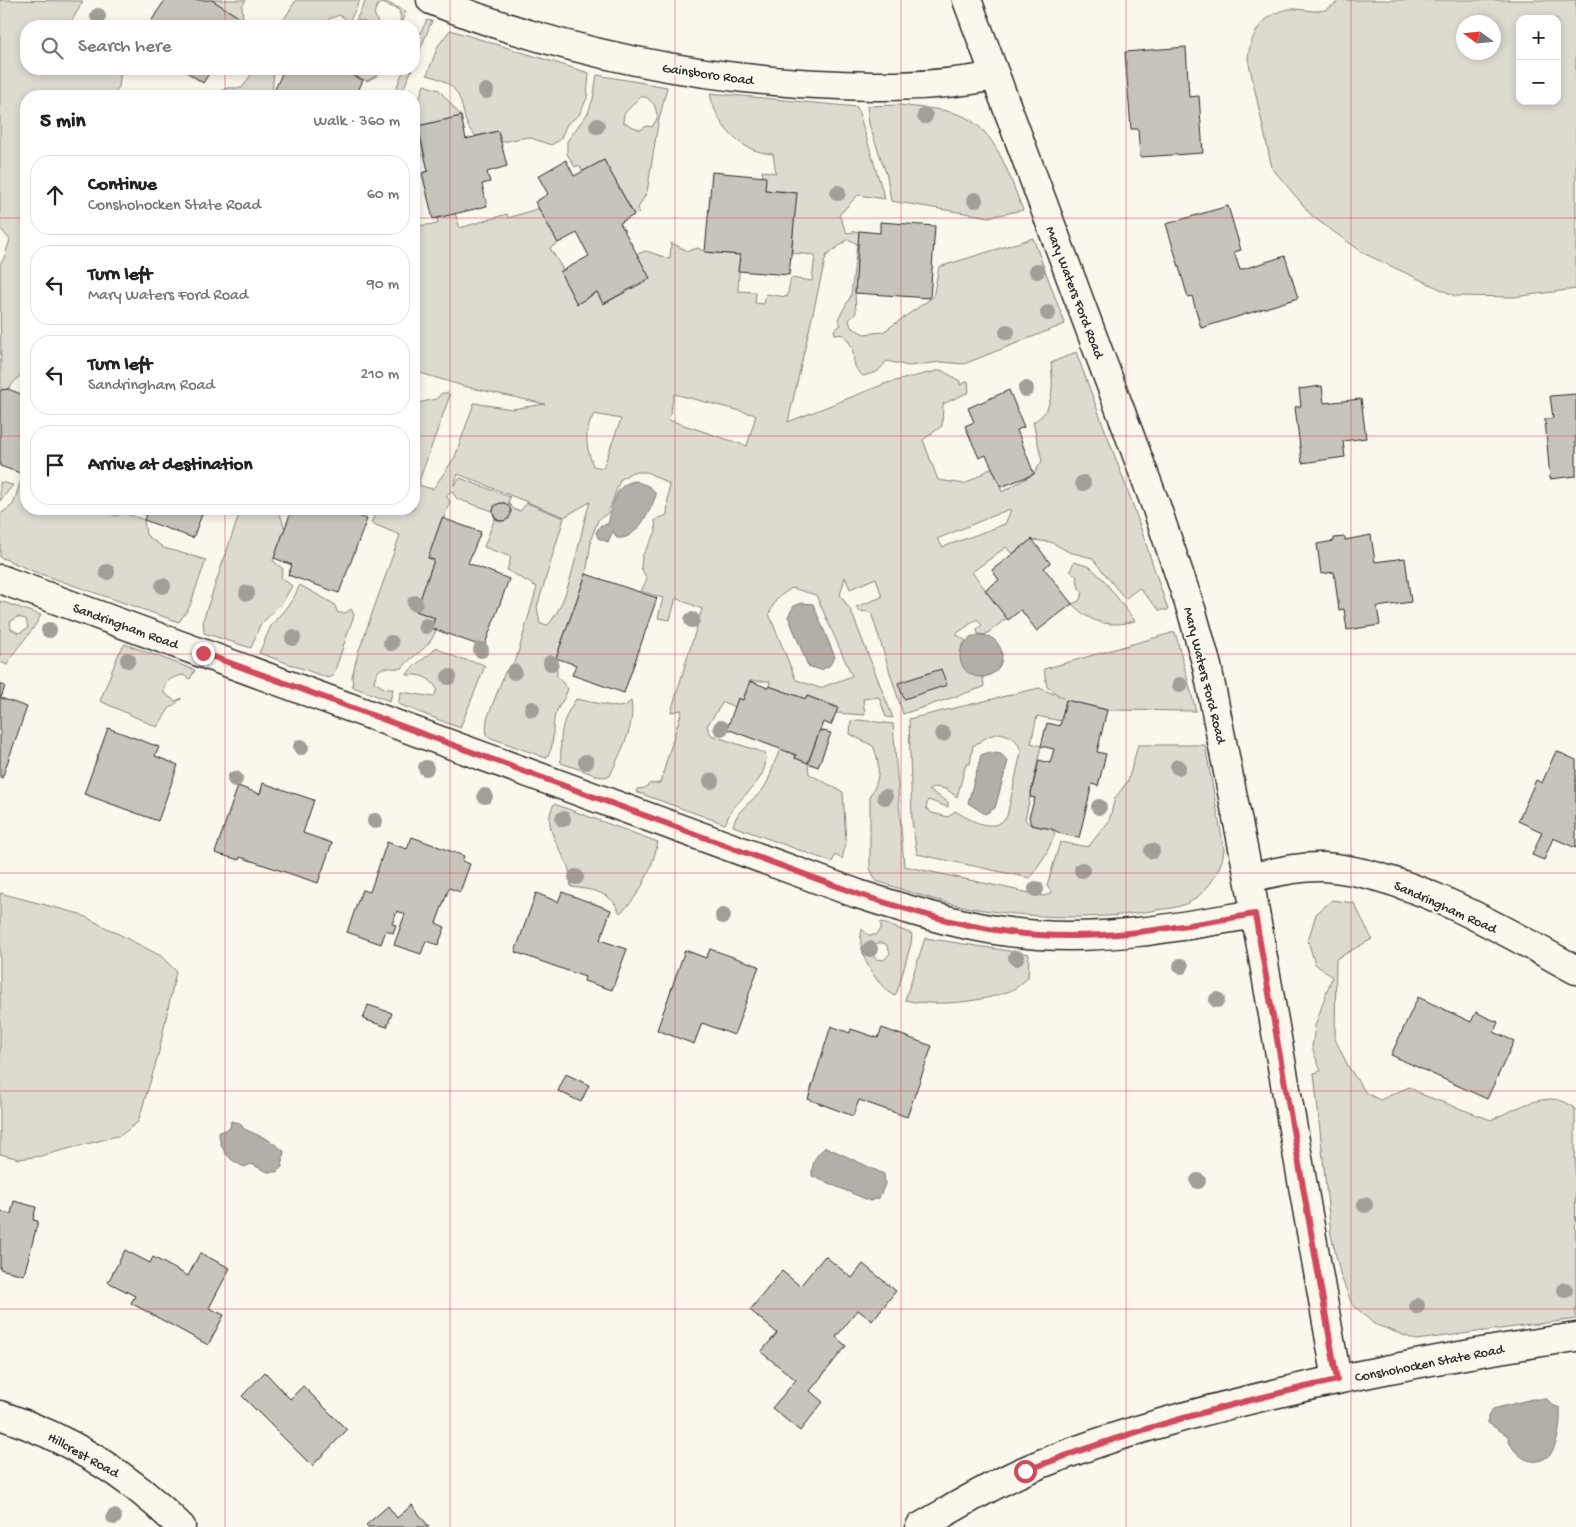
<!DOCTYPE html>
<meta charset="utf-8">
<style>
:root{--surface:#fff;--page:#f2f2f2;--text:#222;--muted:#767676;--line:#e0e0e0}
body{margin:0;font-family:"Gochi Hand",sans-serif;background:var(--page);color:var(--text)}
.controls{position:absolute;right:15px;top:15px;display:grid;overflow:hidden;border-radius:10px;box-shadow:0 2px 8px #0003}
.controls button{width:45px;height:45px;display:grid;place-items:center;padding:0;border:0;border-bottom:1px solid var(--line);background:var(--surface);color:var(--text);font:25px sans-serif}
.compass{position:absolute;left:1456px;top:15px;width:45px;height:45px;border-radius:50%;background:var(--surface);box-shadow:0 2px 8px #0003;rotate:285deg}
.stop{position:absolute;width:15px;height:15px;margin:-11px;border:4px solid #d1495b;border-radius:50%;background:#fff}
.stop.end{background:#d1495b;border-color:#fff;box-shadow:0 1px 5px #0008}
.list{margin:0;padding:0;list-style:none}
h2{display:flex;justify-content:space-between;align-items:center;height:65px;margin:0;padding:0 20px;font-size:21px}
h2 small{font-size:16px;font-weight:400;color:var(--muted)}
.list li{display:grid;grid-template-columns:32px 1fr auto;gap:15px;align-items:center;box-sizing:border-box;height:80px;margin:0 10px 10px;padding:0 10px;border:1px solid var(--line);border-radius:20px}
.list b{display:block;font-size:19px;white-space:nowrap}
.list p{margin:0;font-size:16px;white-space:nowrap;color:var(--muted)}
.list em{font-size:16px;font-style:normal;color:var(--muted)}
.icon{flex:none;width:28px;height:28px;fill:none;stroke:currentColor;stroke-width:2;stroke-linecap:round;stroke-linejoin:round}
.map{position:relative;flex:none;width:1576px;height:1527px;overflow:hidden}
.search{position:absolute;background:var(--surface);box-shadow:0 2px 8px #0003;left:20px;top:20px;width:400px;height:55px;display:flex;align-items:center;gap:12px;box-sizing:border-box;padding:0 18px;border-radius:20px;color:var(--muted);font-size:19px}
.panel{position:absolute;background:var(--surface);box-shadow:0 2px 8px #0003;left:20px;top:90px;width:400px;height:425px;border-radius:20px}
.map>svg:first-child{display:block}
</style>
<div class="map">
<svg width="1576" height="1527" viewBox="0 0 1576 1527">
<rect width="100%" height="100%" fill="#fbf7ec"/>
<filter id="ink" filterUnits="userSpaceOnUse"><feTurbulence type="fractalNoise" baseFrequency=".02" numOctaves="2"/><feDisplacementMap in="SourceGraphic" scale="10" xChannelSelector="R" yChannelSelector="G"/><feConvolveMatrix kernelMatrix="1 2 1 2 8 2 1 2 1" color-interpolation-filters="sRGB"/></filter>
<g filter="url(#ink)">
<!-- green -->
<g fill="#dddad0" stroke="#84827e" fill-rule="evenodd">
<polygon points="0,0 83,1 69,26 26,26 26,69 121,69 119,87 112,96 26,96 26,369 8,389 1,390 0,264 4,258 10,240 0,228"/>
<polygon points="212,0 246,0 242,6 243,20"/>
<polygon points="296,0 360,0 348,24 345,18 339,15 329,19 326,26 297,26 290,24 289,26 280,26"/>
<polygon points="366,0 381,0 406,11 400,26 395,26 401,19 399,10 382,3 377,6 374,13 379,26 367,26 364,21 356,20"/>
<path d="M1340,0H1576V289L1514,297L1455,296L1365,254L1313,217L1272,168L1248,59C1250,35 1263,13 1289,9C1300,8 1313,13 1324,10C1329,9 1336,3 1340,0ZM1520,19H1557V101H1520ZM1494,22V52H1464V22Z"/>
<polygon points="427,20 432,21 414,64 414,45"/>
<path d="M450,30L589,73L587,98L579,115L567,124L560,140L551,145L528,137L501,142L498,131L476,136C454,119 475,86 427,75L438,46Z"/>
<polygon points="255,69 274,69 272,96 211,96 227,88 242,88"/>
<polygon points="338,69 381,69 378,75 367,81"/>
<polygon points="404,69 412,69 400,96 393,96"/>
<path d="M597,75L667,87L658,124L647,192L638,208L639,212L634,215L604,160L583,171L579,165L575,167L567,154V141L588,113L593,99ZM640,97H646L654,104L658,117L652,127L647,126L640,130L623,122L624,114Z"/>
<polygon points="424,85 439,90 461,116 418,126 424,155 414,157 414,115"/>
<path d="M710,93L857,107L885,199L858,195L839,215L847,233L859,231L855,293L856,313L849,320L851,327L864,334L883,332L933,297L939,267L1033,238L1065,324L964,364L940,362L909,366L887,361L877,372L863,376C850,366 856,357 851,345C849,342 846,338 844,335L835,334L834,330L841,325L838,319L851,296L857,244L848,239L826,256L788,422L887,383L941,370L960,381V385L968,381L969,392L943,404L942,426L923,440L938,480L965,484L993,467L1002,492L1034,474L1042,461L1033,422C1055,411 1053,384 1051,363L1076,352L1133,505L1168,610H1159L1139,588L1125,599L1092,558L1069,552L1051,542L1032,540L1012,554L1006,547L972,572L1007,618L985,635L978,634L977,629L982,625L977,619L956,634L966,641L961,647L975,676L983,677L984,687L903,714L871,612L858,611L856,607L882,597L876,578L850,589L845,577L840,595L851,611L893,718L886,717L879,697L863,699L865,715L836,713L838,707L807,696L806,699L769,686L770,681H750L743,700L738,698L735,707L723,702L707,726L711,735L765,753C770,775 748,791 735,806C730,811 728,818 725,824L636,792L637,789L645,788L649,784L660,783L682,710L671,712L702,609L676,598L670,620L658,618L663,598L641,591L647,579L641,568L642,556L656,532L655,520L667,515L669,484L647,472H632L620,480L608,513L598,520L592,536L586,574L556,658L557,676L568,689C565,699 558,706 555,715C551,729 556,748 546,758L486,736L487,719L505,672L516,660L537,587L507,570L511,557L484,547L495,518L499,522L509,519L511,509L504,502L494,505L493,511L457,499L452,491L446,495L450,502L428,558L434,560L416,611L435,618L431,628L436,630C429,650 414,653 402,668C389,670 378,661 374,682L386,689H393L390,701L353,687L352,676L358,653L400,535L371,523L377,509H414V404L436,399L442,393H448L450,395L419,481L421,486L433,489L455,457L474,403L512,409L545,404L463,386L414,371V226L438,224L437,218L455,213L460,228L507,214L508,218L540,208L558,243L550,248L563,270L560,272L577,304L597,292L604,304L650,279L637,254L646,251L670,259L671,243L688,251L698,248L705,252L740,255L738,291L756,292L755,303L764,304L766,294L787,297L791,278L812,281L815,255L792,253L795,192L765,190L762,171L776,173L773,154C739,152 716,125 710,93ZM674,394L756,415L747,446L669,420ZM594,414L621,419L603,468L593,466C586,445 583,434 594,414ZM458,474L564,517L590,502C578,537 572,599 548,625L540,624L537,607L564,518L527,503L520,511L515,510L508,503L510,497L460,478L454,485ZM1007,510H1011L1005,524L943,547L937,539ZM792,588L816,595L852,676L820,688L796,680L769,614L777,598Z"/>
<path d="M900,105C918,108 940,108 958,114C997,128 1008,175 1023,210L989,217L891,201L887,176L869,124L867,106Z"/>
<polygon points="23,474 26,475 26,509 103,509 104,512 116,516 123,513 144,520 146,535 164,548 206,560 189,608 179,622 35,572 0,557 0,514 13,505"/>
<polygon points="0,482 13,485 0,501"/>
<polygon points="241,509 278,509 285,528 273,561 283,569 281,577 292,586 282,603 260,625 251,648 204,633 203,620"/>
<path d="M1074,562L1090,567L1103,579L1135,621C1108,628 1091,623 1072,604L1079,601L1083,593L1079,588L1076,575L1070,571Z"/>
<polygon points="300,585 334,604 338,613 345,613 351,609 354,615 333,676 328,678 259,653 271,626 293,599"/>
<path d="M0,601L41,615C32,634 16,646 7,665L0,662ZM17,617L26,619L28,628L19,633L11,629L10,622Z"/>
<path d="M1175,632L1196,711L1107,710L1066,700L1061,721L1037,716L1031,743L1041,746L1025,820L1031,825L1052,829L1055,834L1046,854L1030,878L917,854L912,821L909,719L1039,688L1063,698L1047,687L1044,669ZM1000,733C1012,736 1018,739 1021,752L1007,816C995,835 970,820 955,811L948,817L932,813L926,808L928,800L948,807V802L929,790L934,787L946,789L957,797L966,764H970L973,746L989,736Z"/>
<path d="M125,644L195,670L190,679L183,675C172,677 163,681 164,693L175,701L182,698L169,709L157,727L100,701L119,653Z"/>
<path d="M437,647C445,653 456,658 466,660C474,663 479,661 485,666L460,728L398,704L401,692L434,697L437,689C430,677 420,674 407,675C412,664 428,658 437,647Z"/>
<path d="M576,699L617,707L625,706L631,701C636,727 620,752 610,776L601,777L561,763C560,735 560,723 576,699Z"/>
<path d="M859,720L893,724L904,866L1044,896L1052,893L1047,886L1060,842L1088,847L1109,821L1115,798L1128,781L1138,745H1205L1224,849C1223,870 1204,898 1183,905C1175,908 1166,909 1157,910C1097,921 1031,918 971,908C938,902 907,891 876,881L870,868V795C881,781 880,761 873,746L850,734L851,721Z"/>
<path d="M782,749L796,755L795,758L808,763L809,774L843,792L846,843L842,859L835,855L832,862L733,826C737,808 753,802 763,789C772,778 772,761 782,749Z"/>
<path d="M554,804L658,842C652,868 641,896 620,913C611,891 593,890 571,887C570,880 570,870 567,864C558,844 542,825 554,804Z"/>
<polygon points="0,893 80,914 161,956 176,971 158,1056 138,1122 121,1135 41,1156 19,1159 0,1154"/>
<path d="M1332,900L1354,903L1372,939L1336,959L1335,1039L1349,1068L1366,1093L1380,1100L1409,1087L1423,1095L1491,1120C1516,1109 1552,1086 1575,1109L1576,1319L1416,1340L1374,1324L1352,1304L1341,1277L1331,1235L1314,1073L1321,1071L1312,1048L1315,1026L1332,977L1315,964L1308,941L1316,914Z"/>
<path d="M881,922L912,934L911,944L897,992L894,996C875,983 856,954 862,929L868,935H876L881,929ZM878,943H883L887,945L890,953L884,960L876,959L873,955L874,946Z"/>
<path d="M925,938L1029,954L1028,978C1023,982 1018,987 1012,990C985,1002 934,1007 905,1000Z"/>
</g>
<!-- water -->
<g fill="#b1afa7" stroke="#7b7a75">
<path d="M636,481C645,486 651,484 656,495C651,510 636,541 617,538L613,531L608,542L598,538L596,532L601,525L608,524C613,506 614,483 636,481Z"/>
<polygon points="802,603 813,604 835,657 829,666 821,670 808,666 788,616 794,606"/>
<circle cx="981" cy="656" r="21"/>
<polygon points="989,752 1001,754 1008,761 995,808 985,814 968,803 981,755"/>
<path d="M231,1121L240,1123L244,1129L267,1139L284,1151L282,1167L277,1172H268L251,1164L245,1167C229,1161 219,1149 219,1132L230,1128Z"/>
<path d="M826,1147L884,1174L885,1184L879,1198L870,1201L812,1176C812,1162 815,1155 826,1147Z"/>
<path d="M1532,1399H1547L1552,1405L1560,1408C1561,1420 1559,1442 1551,1453C1535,1472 1511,1455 1508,1436L1488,1423V1416L1493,1409Z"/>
</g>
<!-- building -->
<g fill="#c7c4bc" stroke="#2b2b2b">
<polygon points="165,0 212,0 243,20 239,26 148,26"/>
<polygon points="1186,47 1189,97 1199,96 1203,153 1140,157 1138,129 1131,129 1125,52"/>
<polygon points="182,69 212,69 203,83"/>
<polygon points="284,69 338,69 363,80 356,96 272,96"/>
<polygon points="461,116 466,139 498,131 507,166 487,172 490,182 482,184 487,206 433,219 422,173 428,171 418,126"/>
<polygon points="566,160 574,176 604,160 634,215 620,223 650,278 603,304 597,292 577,304 560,272 589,256 577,233 558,243 535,202 548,194 538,176"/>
<polygon points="712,172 766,177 765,190 797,193 789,275 738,271 740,255 705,252"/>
<polygon points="1228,206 1241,250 1234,252 1240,270 1285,256 1298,298 1201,328 1192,296 1188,297 1166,224"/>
<polygon points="880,222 935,226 930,298 855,293 859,231 880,233"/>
<polygon points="1322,386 1324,403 1361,399 1366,438 1343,441 1345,457 1302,463 1295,407 1301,406 1299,389"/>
<polygon points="8,389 26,396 26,475 0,466 0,392 1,390"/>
<polygon points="1009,390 1024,427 1017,430 1034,474 1001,487 986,455 979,458 965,426 974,422 968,408"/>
<polygon points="1576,394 1576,476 1550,479 1545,419 1553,418 1550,396"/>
<circle cx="502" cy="512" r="9"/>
<polygon points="138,509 204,509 193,538 144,520 147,512"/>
<polygon points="292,509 340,509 367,519 339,593 288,575 292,565 274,558"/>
<polygon points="442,518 481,532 468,563 509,579 484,647 431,628 435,618 416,611 434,560 428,558"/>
<polygon points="1371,535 1375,562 1405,558 1411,602 1377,607 1380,625 1347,630 1344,609 1339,610 1334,572 1321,574 1317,544 1334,541 1334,538 1345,537 1345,540"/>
<polygon points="1032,539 1050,563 1044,568 1072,604 1037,631 1021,610 1008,620 985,590 999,580 992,570"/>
<polygon points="586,574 657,598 624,693 572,675 576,665 556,658"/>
<polygon points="941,669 947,685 904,699 898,683"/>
<polygon points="750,681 768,688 769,686 806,699 807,696 838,708 831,725 823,722 808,763 795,758 796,755 727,729 738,698 743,700"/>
<polygon points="0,684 5,686 1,698 27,707 2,778 0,777"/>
<polygon points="1066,700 1107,710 1097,752 1106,754 1098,786 1092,784 1079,838 1062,834 1052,829 1031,825 1029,817 1035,798 1030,797 1039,760 1050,763 1054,749 1041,746 1047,723 1060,726"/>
<polygon points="108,728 159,747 155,756 178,765 158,821 84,794"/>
<polygon points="820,730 831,733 818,767 808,763"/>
<polygon points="1556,751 1576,760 1576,848 1553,838 1544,860 1532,855 1542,832 1518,821 1536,780 1542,783"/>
<polygon points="263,783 314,800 303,833 332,843 318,883 240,857 239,860 215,853 238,786 260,794"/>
<polygon points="412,837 464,856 462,861 470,864 460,892 449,888 436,923 445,927 438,945 426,941 421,954 394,945 405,914 397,911 392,924 396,925 393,933 386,930 381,944 347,932 362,890 370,892 387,842 407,849"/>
<polygon points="562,892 611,910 600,940 627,949 612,990 584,981 585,977 515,952 536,893 558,902"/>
<polygon points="710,949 759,966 734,1035 702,1023 694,1044 657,1030 685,950 706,958"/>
<polygon points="1418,997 1471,1022 1476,1012 1488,1018 1498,1022 1494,1032 1514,1041 1487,1099 1391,1055"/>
<polygon points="368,1005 392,1013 387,1027 363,1019"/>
<polygon points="831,1026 850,1033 851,1029 878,1038 882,1028 932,1046 907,1117 859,1100 853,1116 808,1099"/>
<polygon points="566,1074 589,1085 581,1102 558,1091"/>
<polygon points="14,1201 36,1207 33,1220 38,1221 24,1275 0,1269 0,1211 11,1214"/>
<polygon points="125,1250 150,1263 153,1257 188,1276 200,1253 230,1268 209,1308 224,1315 208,1345 131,1303 135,1296 108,1282"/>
<polygon points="825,1256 852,1278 863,1264 896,1291 872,1321 858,1310 836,1337 846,1346 810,1391 823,1402 800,1431 772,1408 796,1380 761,1352 777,1333 750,1310 782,1271 800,1286"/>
<polygon points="265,1372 290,1399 303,1386 347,1430 312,1466 242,1396"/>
<polygon points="412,1505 429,1527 367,1527 366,1525 388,1506 397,1518"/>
</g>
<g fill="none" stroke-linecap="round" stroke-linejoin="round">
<!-- street casing -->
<g stroke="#2b2b2b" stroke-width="31">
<g id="street">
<path d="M431,0C551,48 670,74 799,83C866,87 929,89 995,76"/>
<path d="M0,579L858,894C917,913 976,931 1039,935C1112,940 1184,926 1255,914"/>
<path d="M1249,878C1273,873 1299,866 1324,867C1408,873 1503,930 1576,970"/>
<path d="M0,1415C70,1438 129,1475 181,1527"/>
</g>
</g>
<!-- secondary casing -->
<g stroke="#2b2b2b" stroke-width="31">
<g id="secondary">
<polyline points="967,0 1156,506 1192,612 1207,666 1249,878 1337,1380"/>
<path d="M920,1527C955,1507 989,1486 1026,1470C1124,1429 1227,1404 1331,1381C1412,1364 1493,1349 1576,1337"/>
</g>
</g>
<!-- street -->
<use href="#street" stroke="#fbf7ec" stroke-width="28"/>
<!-- secondary -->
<use href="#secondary" stroke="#fbf7ec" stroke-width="28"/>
</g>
<!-- trees -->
<g fill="#a19f98">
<circle cx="98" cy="16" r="8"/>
<circle cx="486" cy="91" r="8"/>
<circle cx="925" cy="116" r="8"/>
<circle cx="597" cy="126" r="8"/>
<circle cx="838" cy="193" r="8"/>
<circle cx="975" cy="200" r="8"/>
<circle cx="1037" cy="271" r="8"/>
<circle cx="1048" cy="313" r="8"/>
<circle cx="1007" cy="332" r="8"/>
<circle cx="1026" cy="389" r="8"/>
<circle cx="1083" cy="483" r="8"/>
<circle cx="107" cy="572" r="8"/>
<circle cx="163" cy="586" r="8"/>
<circle cx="247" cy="593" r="8"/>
<circle cx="415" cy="603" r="8"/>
<circle cx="692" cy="620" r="8"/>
<circle cx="426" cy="626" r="8"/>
<circle cx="49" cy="630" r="8"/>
<circle cx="293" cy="638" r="8"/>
<circle cx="391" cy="643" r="8"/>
<circle cx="481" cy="650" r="8"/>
<circle cx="128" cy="660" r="8"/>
<circle cx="551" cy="663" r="8"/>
<circle cx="514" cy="672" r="8"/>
<circle cx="449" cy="677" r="8"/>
<circle cx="1180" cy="685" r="8"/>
<circle cx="532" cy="709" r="8"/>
<circle cx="721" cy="728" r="8"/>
<circle cx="943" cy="734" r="8"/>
<circle cx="301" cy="747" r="8"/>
<circle cx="586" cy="762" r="8"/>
<circle cx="1178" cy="767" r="8"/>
<circle cx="426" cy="768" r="8"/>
<circle cx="235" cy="779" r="8"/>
<circle cx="711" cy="781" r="8"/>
<circle cx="485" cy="796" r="8"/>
<circle cx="885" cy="797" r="8"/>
<circle cx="1099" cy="807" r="8"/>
<circle cx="563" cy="819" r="8"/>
<circle cx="375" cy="821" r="8"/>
<circle cx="1152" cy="851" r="8"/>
<circle cx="1082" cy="870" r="8"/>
<circle cx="576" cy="877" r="8"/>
<circle cx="1036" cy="889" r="8"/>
<circle cx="723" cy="916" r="8"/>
<circle cx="870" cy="949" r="8"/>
<circle cx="1016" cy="958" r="8"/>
<circle cx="1181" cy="966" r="8"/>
<circle cx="1217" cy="1000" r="8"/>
<circle cx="1198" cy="1181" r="8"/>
<circle cx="1365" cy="1205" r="8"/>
<circle cx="1565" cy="1290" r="8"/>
<circle cx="1417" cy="1306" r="8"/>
<circle cx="114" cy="1517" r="8"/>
</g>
</g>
<g fill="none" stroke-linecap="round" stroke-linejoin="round" filter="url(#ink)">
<!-- route -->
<path stroke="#d1495b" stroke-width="6" d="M203,653L858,894C917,913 976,931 1039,935C1112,940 1184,926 1255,914L1337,1380C1230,1403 1127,1431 1025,1471"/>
</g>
<!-- grid -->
<path fill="none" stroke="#d1495b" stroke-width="1" stroke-opacity="0.55" d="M225,0V26M450,0V1527M675,0V1527M901,0V1527M1126,0V1527M1351,0V1527M225,69V96M0,218H26M414,218H1576M0,436H26M414,436H1576M225,509V1527M0,654H1576M0,873H1576M0,1091H1576M0,1309H1576"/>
<g text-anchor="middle" stroke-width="4.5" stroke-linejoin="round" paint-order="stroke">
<!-- street labels -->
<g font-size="14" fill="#2b2b2b" stroke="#fbf7ec">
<text transform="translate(708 73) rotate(8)" y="5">Gainsboro Road</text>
<text transform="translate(1076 292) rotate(69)" y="5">Mary Waters Ford Road</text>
<text transform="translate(126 625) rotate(20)" y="5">Sandringham Road</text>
<text transform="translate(1206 675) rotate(76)" y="5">Mary Waters Ford Road</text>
<text transform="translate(1446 906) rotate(24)" y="5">Sandringham Road</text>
<text transform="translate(1429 1362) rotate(-11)" y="5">Conshohocken State Road</text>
<text transform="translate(84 1454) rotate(29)" y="5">Hillcrest Road</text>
</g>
</g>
</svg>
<div class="controls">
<button>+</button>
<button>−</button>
</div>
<svg class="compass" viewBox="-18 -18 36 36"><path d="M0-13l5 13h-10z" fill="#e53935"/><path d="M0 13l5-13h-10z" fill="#767676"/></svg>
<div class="stop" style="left:1025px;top:1471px"></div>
<div class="stop end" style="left:203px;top:653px"></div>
<div class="search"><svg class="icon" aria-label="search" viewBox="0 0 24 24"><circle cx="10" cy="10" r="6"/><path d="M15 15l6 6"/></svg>Search here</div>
<section class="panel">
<h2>5 min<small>Walk · 360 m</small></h2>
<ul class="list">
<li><svg class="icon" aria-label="ahead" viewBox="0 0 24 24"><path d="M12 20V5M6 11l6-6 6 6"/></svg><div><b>Continue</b><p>Conshohocken State Road</p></div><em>60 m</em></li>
<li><svg class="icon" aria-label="left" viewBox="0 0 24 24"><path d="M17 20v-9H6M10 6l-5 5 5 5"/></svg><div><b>Turn left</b><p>Mary Waters Ford Road</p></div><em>90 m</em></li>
<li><svg class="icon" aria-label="left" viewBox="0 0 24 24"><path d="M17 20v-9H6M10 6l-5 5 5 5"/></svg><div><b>Turn left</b><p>Sandringham Road</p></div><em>210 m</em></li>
<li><svg class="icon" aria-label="arrive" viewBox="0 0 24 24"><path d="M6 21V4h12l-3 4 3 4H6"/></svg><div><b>Arrive at destination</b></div></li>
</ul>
</section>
</div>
